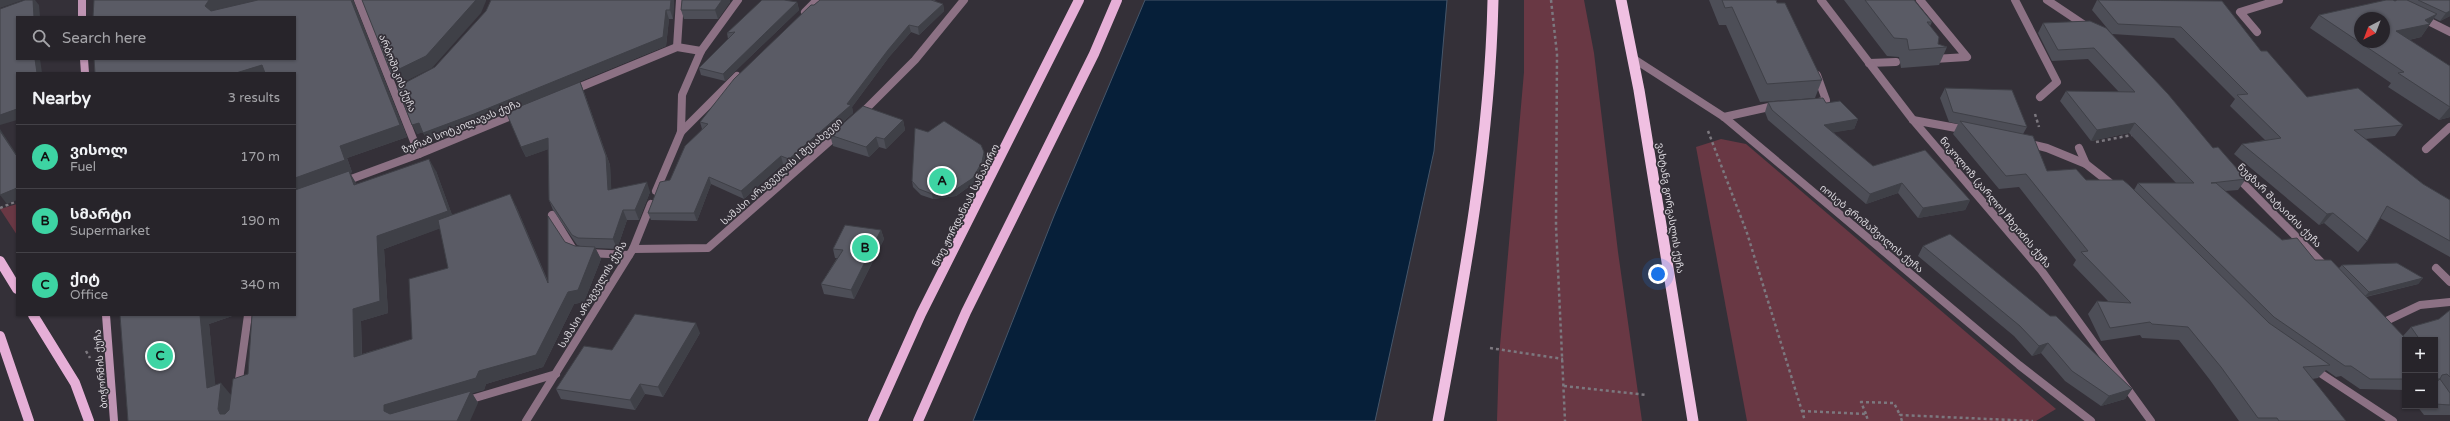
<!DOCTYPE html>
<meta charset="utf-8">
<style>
:root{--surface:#27242a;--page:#333036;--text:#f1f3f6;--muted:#a4a4a8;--line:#434147;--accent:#3dd4a3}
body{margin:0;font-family:"Varela Round","Noto Sans Georgian",sans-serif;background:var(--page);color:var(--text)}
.controls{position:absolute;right:12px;bottom:12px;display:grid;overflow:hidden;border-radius:0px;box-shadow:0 1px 3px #0004}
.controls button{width:36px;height:36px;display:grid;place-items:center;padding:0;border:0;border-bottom:1px solid var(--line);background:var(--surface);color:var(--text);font:20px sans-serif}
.compass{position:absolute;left:2354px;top:12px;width:36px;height:36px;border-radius:50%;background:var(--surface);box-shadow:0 1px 3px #0004;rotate:222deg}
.you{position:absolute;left:1658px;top:274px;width:14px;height:14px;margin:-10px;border:3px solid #fff;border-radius:50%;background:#1a73e8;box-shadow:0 0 0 6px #1a73e833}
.badge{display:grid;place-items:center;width:26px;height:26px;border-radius:50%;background:var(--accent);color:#111;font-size:13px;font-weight:700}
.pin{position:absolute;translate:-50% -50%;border:2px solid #fff;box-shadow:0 1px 4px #0006}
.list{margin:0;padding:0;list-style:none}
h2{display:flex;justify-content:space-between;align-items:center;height:52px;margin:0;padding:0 16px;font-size:17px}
h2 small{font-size:13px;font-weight:400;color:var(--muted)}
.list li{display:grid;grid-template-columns:26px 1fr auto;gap:12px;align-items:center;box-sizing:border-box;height:64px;padding:0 16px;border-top:1px solid var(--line)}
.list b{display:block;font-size:15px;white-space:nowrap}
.list p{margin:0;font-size:13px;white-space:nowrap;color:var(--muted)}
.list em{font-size:13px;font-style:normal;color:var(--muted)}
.icon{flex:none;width:22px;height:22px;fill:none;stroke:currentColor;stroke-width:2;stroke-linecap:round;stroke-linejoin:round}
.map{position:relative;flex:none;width:2450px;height:421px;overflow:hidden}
.search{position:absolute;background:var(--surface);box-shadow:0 1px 3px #0004;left:16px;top:16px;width:280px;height:44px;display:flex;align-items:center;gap:10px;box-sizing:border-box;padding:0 14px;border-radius:0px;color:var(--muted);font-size:15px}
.panel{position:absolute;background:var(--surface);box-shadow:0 1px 3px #0004;left:16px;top:72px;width:280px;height:244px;border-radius:0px}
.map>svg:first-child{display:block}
</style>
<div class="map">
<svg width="2450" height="421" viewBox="0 0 2450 421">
<rect width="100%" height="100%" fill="#343038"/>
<!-- green -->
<g fill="#693844">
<polygon points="1524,0 1584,0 1594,53 1618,252 1642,421 1497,421 1499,357 1524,72"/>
<polygon points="1721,139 1746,144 2056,409 2036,421 1747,421 1696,147"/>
<polygon points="17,204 17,235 0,209"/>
</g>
<!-- water -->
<polygon fill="#061f39" stroke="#46566a" points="1145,0 1447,0 1434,151 1375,421 973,421 1054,216"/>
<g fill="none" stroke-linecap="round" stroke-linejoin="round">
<!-- path -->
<g stroke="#7c787f" stroke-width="2.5" stroke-dasharray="3 3" stroke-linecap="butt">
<polyline points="1551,0 1557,54 1556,226 1565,421"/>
<polyline points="2035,114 2039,127"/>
<polyline points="1708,131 1747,233 1805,421"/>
<polyline points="2096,142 2132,135"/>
<polyline points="0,208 17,201"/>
<polyline points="1490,348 1563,359"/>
<polyline points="86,351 90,358"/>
<polyline points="1564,386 1647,395"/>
<polyline points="1802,411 1866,414 1868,421"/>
<polyline points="1866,414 1861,402 1894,403 1900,415"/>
<polyline points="1902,421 1900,415 2033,421"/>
</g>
<!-- service -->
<g stroke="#8c7184" stroke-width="8">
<polyline points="1920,0 1967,57 1934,59"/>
<polyline points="2015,0 2057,82 2040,97"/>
<polyline points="2047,0 2086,26"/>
<polyline points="2257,32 2240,12 2279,0"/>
<polyline points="1869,63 1896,62"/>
<polyline points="1815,103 1826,100 1817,75"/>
<polyline points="1724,117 1778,105"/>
<polyline points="2079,148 2086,164"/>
<polyline points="2426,149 2450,127"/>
<polyline points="2236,176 2326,267"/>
<polyline points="552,215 573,249 577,251"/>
<polyline points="588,253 629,255"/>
<polyline points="2436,268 2450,282"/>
<polyline points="2382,323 2420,305 2450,302"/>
</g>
<!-- minor -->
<g stroke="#8c7184" stroke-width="8">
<polyline points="358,0 419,154"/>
<polyline points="1821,0 1913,120 2041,270 2151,421"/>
<polyline points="805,12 817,0"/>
<polyline points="2422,18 2450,32"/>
<polyline points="677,47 680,0"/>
<polyline points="1634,59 1724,117 2019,365 2091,421"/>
<polyline points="573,90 677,47 701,51"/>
<polyline points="860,115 915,60 964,0"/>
<polyline points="1913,120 1967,130"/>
<polyline points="681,132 737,76"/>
<polyline points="2027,143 2047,148 2086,164 2114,186"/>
<polyline points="343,182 419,154 518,113"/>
<polyline points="656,191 681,132 682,95 701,51 738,0"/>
<polyline points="633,249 708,248 839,133"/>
<polyline points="2314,369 2393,421"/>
<polyline points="238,387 248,315"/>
<polyline points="465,401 556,374"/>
<polyline points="526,421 633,249 651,204"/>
</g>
<!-- secondary -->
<g stroke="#bf94b3" stroke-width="8">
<polyline points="82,0 82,17"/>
<polyline points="84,59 85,73"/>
<polyline points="106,315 114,421"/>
</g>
<!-- primary -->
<g stroke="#e6afd7" stroke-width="10">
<polyline points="0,261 17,289"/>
<polyline points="33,315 75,383 89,421"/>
<polyline points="0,336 29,421"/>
<polyline points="873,421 921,314 1079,0"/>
<polyline points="918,421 966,312 1094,54 1117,0"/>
</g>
<!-- trunk -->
<g stroke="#f0c0e2" stroke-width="11">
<polyline points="1621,0 1639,90 1693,421"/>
<path d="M1438,421C1464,281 1490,143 1493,0"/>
</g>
</g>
<!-- wall -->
<g fill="#4d4e57" fill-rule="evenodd">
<path d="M94,0H353L407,137L347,158L352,172L350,173L356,184L436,171L452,215L516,206L548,281L565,242L575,246H580L577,245L553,210L549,200L548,149L526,157L521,147L580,82L584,92L610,165L611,189L650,192L639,220H627L617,249L595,248L601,259L584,302L574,304L543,367L486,384L484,390L472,393L478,403L128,421L120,315H235L209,324L215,385L231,395L248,374L295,73ZM440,228L448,268L412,339L362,354L361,321L388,313L384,249Z"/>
<polygon points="491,0 674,0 673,19 669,19 666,46 479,123 428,141 423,132 417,134 435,67 486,11"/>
<polygon points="682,0 730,0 730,2 718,19 684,19 681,10"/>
<polygon points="820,0 936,0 934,1 943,4 944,11 919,35 911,32 889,57 852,107 853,113 792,167 783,164 744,199 711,184 697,221 651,220 648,213 670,180 702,129 700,122 814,5"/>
<polygon points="1709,0 1776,0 1822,80 1815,98 1760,102 1726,25 1719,25"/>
<polygon points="1844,0 1914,0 1932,22 1930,26 1938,44 1947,47 1939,65 1901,68 1899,57 1887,56"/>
<polygon points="2097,0 2261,51 2307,97 2403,125 2395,136 2365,139 2423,184 2450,200 2450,257 2380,218 2367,241 2358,252 2324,223 2319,225 2234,154 2242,144 2265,140 2230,106 2235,99 2174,38 2112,34 2092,10"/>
<polygon points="2409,0 2450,0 2450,16 2440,21 2434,18 2421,37 2409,40 2450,66 2450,117 2439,120 2388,87 2391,83 2310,28 2319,15 2395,1 2408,1"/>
<polygon points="797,2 799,10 725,81 701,75 699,68 728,39 727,33"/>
<polygon points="2090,21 2213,148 2246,179 2238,190 2225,191 2282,240 2315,260 2339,268 2342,265 2423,278 2418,284 2366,297 2403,336 2411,327 2439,319 2450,310 2450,415 2424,415 2417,406 2435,406 2435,340 2405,340 2405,390 2360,389 2341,376 2336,377 2326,370 2318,378 2312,379 2346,421 2239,421 2210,380 2179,340 2142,338 2140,335 2101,341 2088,314 2097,301 2108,301 2073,265 2076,260 2019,187 1999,189 1953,134 1958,124 1949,122 1940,98 1945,88 2027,127 2023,134 2047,171 2086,180 2134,190 2138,183 2176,183 2129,133 2091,141 2060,101 2066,91 2119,92 2088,59 2052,61 2038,33 2043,23"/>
<polygon points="1768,102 1826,103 1858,119 1854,129 1833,132 1873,166 1970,200 1965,210 1918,218 1898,193 1866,204 1768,120 1765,112"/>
<polygon points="903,120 905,130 886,149 879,147 869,157 833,146 830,135"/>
<polygon points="985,157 983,167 974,183 956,196 933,199 921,195 913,187 912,181"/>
<polygon points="881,230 884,239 854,299 824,294 821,284 837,258 835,258 833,249"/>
<polygon points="1923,246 2132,389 2125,399 2101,406 2065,381 2041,353 2032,356 2014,336 1918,256"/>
<polygon points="700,333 663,397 645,394 635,410 561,399 556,389 612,350"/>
</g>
<!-- shaded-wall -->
<g fill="#3f4047">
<polygon points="0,0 23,0 0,8"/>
<polygon points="33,0 35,0 39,5 40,17 34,17"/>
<polygon points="209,0 267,0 213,17 205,6"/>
<polygon points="351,0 353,0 407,137 347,158 352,172 350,173 356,183 361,197 295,193 295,178 340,146"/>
<polygon points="476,0 486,0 486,1 481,13 432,68 398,85 391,73"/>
<polygon points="671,0 674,0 673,19 670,10"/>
<polygon points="722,0 730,0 730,2 718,19 715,10"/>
<polygon points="797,2 799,10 725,81 723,74"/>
<polygon points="943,4 944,11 919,35 918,27"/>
<polygon points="666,10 669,19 666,46 479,123 428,141 423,133"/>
<polygon points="2450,11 2450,16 2440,21 2446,13"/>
<polygon points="2437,14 2421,37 2386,45 2396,31 2425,20"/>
<polygon points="909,25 911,32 889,57 852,107 853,113 792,167 789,159 847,104 888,50"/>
<polygon points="35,59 40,59 42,73 37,73"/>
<polygon points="262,65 267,73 236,73"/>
<polygon points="580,82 584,92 610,165 612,200 608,190"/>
<polygon points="2450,107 2450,117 2439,120"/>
<polygon points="17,109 17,120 0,125 0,115"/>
<polygon points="1858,119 1854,129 1820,135 1824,125"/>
<polygon points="903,120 905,130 886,149 884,139"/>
<polygon points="419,123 424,132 417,134 412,125"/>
<polygon points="2135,123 2129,133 2091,141 2097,130"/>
<polygon points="0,129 17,155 17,157 0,131"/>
<polygon points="876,137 879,147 869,157 866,147"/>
<polygon points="548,138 552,148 526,157 521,147"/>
<polygon points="984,152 985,157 983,167 974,183 956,196 933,199 932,194"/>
<polygon points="781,156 783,164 744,199 741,191"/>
<polygon points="429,159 436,171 455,223 384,249 388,313 361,321 362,369 354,357 353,309 377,236"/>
<polygon points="709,177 711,184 697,221 694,213"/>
<polygon points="647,182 650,192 639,220 635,210"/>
<polygon points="1902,183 1898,193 1866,204 1870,194"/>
<polygon points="17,188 17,200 7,204 0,195"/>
<polygon points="510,194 516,206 554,296 548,283"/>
<polygon points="1970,200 1965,210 1918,218 1923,208"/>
<polygon points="623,210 627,220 617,249 613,239"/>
<polygon points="2333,213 2324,223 2319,225 2327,214"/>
<polygon points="881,230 884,239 854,299 851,290"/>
<polygon points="595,247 601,259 584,302 574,304 543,367 486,384 484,390 472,393 478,403 470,421 392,421 384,411 384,405 479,371 568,292"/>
<polygon points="2423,278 2418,284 2364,297 2369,292"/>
<polygon points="200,315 235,315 209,324 217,400 207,388"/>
<polygon points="696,323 700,333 663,397 658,387"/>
<polygon points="2048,343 2041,353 2032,356 2039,346"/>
<polygon points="221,383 231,395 228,421 220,414 218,409"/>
<polygon points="640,384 645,394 635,410 630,400"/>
<polygon points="2132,389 2125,399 2101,406 2109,396"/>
</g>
<!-- building -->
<g fill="#5a5b65" stroke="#3f4047" fill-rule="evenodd">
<polygon points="25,0 33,0 34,17 17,17 17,59 35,59 37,73 17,73 17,109 0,115 0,9"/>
<polygon points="94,0 209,0 205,6 211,11 258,0 351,0 400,125 340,146 345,160 295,178 295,73 265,73 262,65 236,73 95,73 94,59 295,59 295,17 93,17"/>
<polygon points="362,0 476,0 426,56 391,73"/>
<polygon points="491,0 671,0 670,10 666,10 663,37 474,114 423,133 419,123 412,125 397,87 435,67 486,11"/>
<polygon points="682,0 722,0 715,10 681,10"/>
<polygon points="762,0 784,0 797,2 723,74 699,68 735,32 727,33"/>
<polygon points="820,0 931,0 943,4 918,27 909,25 888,50 847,104 851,105 789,159 781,156 741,191 709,177 694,213 648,213 660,182 670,180 685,146 708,124 700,122 734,79 811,5 814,5"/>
<polygon points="1722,0 1776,0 1777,3 1785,3 1822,80 1767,84 1732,7 1725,8"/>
<polygon points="1865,0 1914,0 1932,22 1927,22 1939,37 1938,44 1947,47 1909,50 1907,39 1894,38"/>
<polygon points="2098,0 2222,1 2261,51 2267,51 2307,97 2358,88 2403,125 2354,130 2423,184 2450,200 2450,241 2387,206 2367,241 2333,213 2327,214 2242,144 2281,138 2237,95 2248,94 2181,27 2118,24"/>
<path d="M2386,0H2393L2395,1L2397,0H2407L2437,14L2425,20L2430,24L2396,31L2450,66V107L2398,73L2404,72L2319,15ZM2360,18H2384V42H2360Z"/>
<polygon points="2418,0 2450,0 2450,11 2446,13"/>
<polygon points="2090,21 2106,28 2168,94 2213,148 2218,147 2246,179 2211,183 2216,183 2282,240 2297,238 2315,260 2331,260 2407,340 2405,340 2405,379 2370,379 2351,366 2345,366 2274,317 2138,183 2194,183 2135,123 2097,130 2066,91 2135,92 2094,48 2058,50 2043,23"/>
<polygon points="580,82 606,156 608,190 647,182 635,210 623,210 613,239 578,238 572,235 549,200 548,138 521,147 506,112"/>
<polygon points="1945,88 2012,90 2027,127 1953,112"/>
<polygon points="1823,98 1826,103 1840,101 1858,119 1824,125 1873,166 1925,150 1970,200 1923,208 1902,183 1870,194 1772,110 1768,102"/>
<polygon points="863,106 903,120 884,139 876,137 866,147 830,135"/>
<polygon points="944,121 981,145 984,152 982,162 973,178 955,190 932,194 919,189 912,181 915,128 928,132"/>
<polygon points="1960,121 2033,136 2047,171 2076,169 2086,180 2123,180 2129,185 2269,323 2330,365 2303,367 2346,421 2279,421 2277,418 2258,418 2221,367 2188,327 2152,324 2150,322 2110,328 2097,301 2131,303 2081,252 2088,251 2026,174 2006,176"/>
<polygon points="0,131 16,155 17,155 17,188 0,195"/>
<polygon points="429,159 448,211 377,236 380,301 353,309 354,357 412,339 409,279 448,268 438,220 510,194 548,283 548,216 565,242 575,246 595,247 578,290 568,292 536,355 479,371 476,378 384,405 384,411 390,414 471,391 457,421 128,421 120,315 200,315 207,388 221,383 218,409 220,414 225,414 229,410 233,379 248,374 252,315 295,315 295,190 349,171 354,185"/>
<polygon points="845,225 881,230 851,290 821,284 843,250 833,249"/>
<polygon points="1950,234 2050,316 2056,316 2132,389 2109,396 2072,371 2048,343 2039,346 2020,326 1923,246"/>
<polygon points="2397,263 2423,278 2369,292 2342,265"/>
<polygon points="2450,310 2450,377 2447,374 2442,375 2440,379 2435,379 2435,340 2420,340 2411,327 2439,319"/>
<polygon points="635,314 696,323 658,387 640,384 630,400 556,389 584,346 612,350"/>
<polygon points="2440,379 2450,393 2450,405 2435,404 2435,383"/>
</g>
<g text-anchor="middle" stroke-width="3.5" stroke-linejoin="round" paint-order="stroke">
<!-- street labels -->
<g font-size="10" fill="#dbd8de" stroke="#343038">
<text transform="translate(398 73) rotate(68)" y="4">არბოშიკის ქუჩა</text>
<text transform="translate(461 126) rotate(-22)" y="4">ზურაბ სოტკილავას ქუჩა</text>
<text transform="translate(781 171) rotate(-41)" y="4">სამასი არაგველის I შესახვევი</text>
<text transform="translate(1996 202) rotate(50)" y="4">ნიკოლოზ (კარლო) ჩხეიძის ქუჩა</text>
<text transform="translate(965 205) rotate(-63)" y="4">ნოე ჟორდანიას სანაპირო</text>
<text transform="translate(2280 205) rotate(45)" y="4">ნუგზარ შატაიძის ქუჩა</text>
<text transform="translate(1671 208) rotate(81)" y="4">ვახტანგ გორგასლის ქუჩა</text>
<text transform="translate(1872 228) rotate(40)" y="4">იოსებ გრიშაშვილის ქუჩა</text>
<text transform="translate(592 294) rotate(-59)" y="4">სამასი არაგველის ქუჩა</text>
<text transform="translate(100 369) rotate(-95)" y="4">ბოჭორმის ქუჩა</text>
</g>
</g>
</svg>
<div class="controls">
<button>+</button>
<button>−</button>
</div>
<svg class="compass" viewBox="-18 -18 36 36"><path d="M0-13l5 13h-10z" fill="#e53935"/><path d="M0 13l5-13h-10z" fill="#a4a4a8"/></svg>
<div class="you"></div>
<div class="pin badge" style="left:942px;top:181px">A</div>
<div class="pin badge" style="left:865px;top:248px">B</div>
<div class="pin badge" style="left:160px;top:356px">C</div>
<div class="search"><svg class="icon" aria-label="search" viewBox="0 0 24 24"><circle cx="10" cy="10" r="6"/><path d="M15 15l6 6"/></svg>Search here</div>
<section class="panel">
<h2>Nearby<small>3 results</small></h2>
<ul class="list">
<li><span class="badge">A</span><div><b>ვისოლ</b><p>Fuel</p></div><em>170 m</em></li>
<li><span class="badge">B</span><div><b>სმარტი</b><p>Supermarket</p></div><em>190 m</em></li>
<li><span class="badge">C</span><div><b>ქიტ</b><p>Office</p></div><em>340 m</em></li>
</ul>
</section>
</div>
